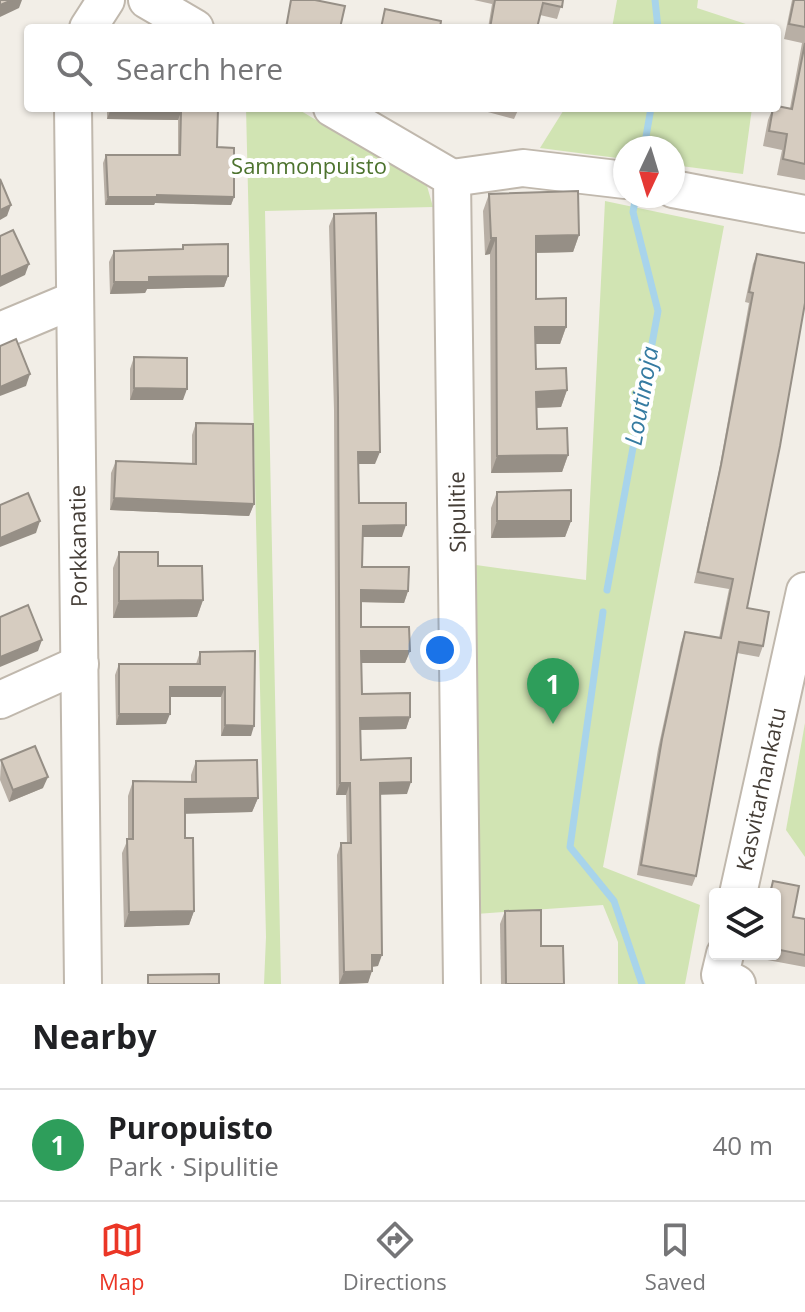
<!DOCTYPE html>
<meta charset="utf-8">
<style>
:root{--surface:#fff;--page:#f2f2f2;--text:#202124;--muted:#757577;--line:#e0e0e0;--accent:#eb3626}
body{margin:0;font-family:"Open Sans",sans-serif;background:var(--page);color:var(--text)}
.controls{position:absolute;right:24px;bottom:24px;display:grid;overflow:hidden;border-radius:8px;box-shadow:0 2px 6px #0004}
.controls button{width:72px;height:72px;display:grid;place-items:center;padding:0;border:0;border-bottom:2px solid var(--line);background:var(--surface);color:var(--text);font:40px sans-serif}
.compass{position:absolute;left:613px;top:136px;width:72px;height:72px;border-radius:50%;background:var(--surface);box-shadow:0 2px 6px #0004;rotate:184deg}
.you{position:absolute;left:440px;top:650px;width:28px;height:28px;margin:-20px;border:6px solid #fff;border-radius:50%;background:#1a73e8;box-shadow:0 0 0 12px #1a73e833}
.badge{display:grid;place-items:center;width:52px;height:52px;border-radius:50%;background:var(--accent);color:#fff;font-size:26px;font-weight:700}
.pin{position:absolute;translate:-50% -66px;filter:drop-shadow(0 2px 4px #0008)}
.pin::after{content:'';position:absolute;top:42px;width:28px;height:24px;background:inherit;clip-path:polygon(0 0,100% 0,50% 100%)}
.list{margin:0;padding:0;list-style:none}
h2{display:flex;justify-content:space-between;align-items:center;height:104px;margin:0;padding:0 32px;font-size:34px}
h2 small{font-size:26px;font-weight:400;color:var(--muted)}
.list li{display:grid;grid-template-columns:52px 1fr auto;gap:24px;align-items:center;box-sizing:border-box;height:112px;padding:0 32px;border-top:2px solid var(--line)}
.list b{display:block;font-size:30px;white-space:nowrap}
.list p{margin:0;font-size:26px;white-space:nowrap;color:var(--muted)}
.list em{font-size:26px;font-style:normal;color:var(--muted)}
.icon{flex:none;width:44px;height:44px;fill:none;stroke:currentColor;stroke-width:2;stroke-linecap:round;stroke-linejoin:round}
.map{position:relative;flex:none;width:805px;height:984px;overflow:hidden}
.search{position:absolute;background:var(--surface);box-shadow:0 2px 6px #0004;left:24px;right:24px;top:24px;height:88px;display:flex;align-items:center;gap:20px;box-sizing:border-box;padding:0 28px;border-radius:8px;color:var(--muted);font-size:30px}
.sheet{height:216px;background:var(--surface)}
nav{display:flex;justify-content:space-around;align-items:center;box-sizing:border-box;height:112px;border-top:2px solid var(--line);background:var(--surface);font-size:22px;color:var(--muted)}
nav a{display:grid;justify-items:center;gap:4px}
nav .on{color:var(--accent)}
.map>svg:first-child{display:block}
</style>
<div class="map">
<svg width="805" height="984" viewBox="0 0 805 984">
<rect width="100%" height="100%" fill="#f2eee7"/>
<!-- green -->
<g fill="#d1e4b3">
<polygon points="617,0 698,0 697,8 758,28 612,28"/>
<polygon points="246,108 296,108 427,186 433,207 265,211 281,984 264,984 266,937"/>
<polygon points="565,108 752,108 743,174 673,165 673,148 625,148 625,159 540,148"/>
<polygon points="605,201 724,226 603,867 700,905 685,984 618,984 618,942 603,905 476,914 465,585 476,588 476,565 586,580"/>
<polygon points="805,723 805,857 786,830"/>
</g>
<g fill="none" stroke-linecap="round" stroke-linejoin="round">
<!-- stream -->
<g stroke="#a8d4eb" stroke-width="7">
<polyline points="655,0 658,28"/>
<polyline points="644,148 651,108"/>
<polyline points="607,590 658,311 633,212 635,201"/>
<polyline points="603,612 570,847 614,901 642,984"/>
</g>
<!-- minor casing -->
<g stroke="#c0b8ad" stroke-width="40">
<g id="minor">
<polyline points="147,0 195,28"/>
<polyline points="88,28 106,0"/>
<polyline points="73,108 83,984"/>
<polyline points="332,108 452,178 462,984"/>
<polyline points="452,178 523,168 625,180"/>
<polyline points="673,189 805,214"/>
<polyline points="0,331 74,300"/>
<polyline points="0,700 80,664"/>
<polyline points="738,894 805,591"/>
<polyline points="725,954 720,975 737,984"/>
</g>
</g>
<!-- minor -->
<use href="#minor" stroke="#fff" stroke-width="36"/>
</g>
<!-- wall -->
<g fill="#b8afa5">
<polygon points="474,0 563,0 557,19 540,15 537,28 488,28 492,4"/>
<polygon points="792,0 805,0 805,180 777,175 782,150 763,146 768,120 773,108 790,108 802,43 784,39"/>
<polygon points="107,108 218,108 217,147 234,197 231,205 155,203 154,205 105,205 103,163 106,155 178,155 178,120 107,119"/>
<polygon points="473,108 519,108 514,119"/>
<polygon points="489,194 579,235 573,252 536,253 536,299 566,327 560,344 535,344 536,369 567,390 561,407 536,408 537,429 568,455 562,472 491,473 490,254 485,255 483,211"/>
<polygon points="334,214 375,464 359,464 359,503 402,537 362,537 362,567 408,591 404,603 361,602 361,627 410,651 405,663 362,663 362,694 410,717 406,729 360,730 361,760 407,794 380,794 378,966 372,967 368,983 339,984 337,855 341,843 347,843 346,795 336,795 334,410 329,226"/>
<polygon points="183,245 228,276 224,287 147,289 145,293 110,294 109,262 114,251 182,249"/>
<polygon points="757,254 747,608 763,646 759,657 737,653 696,876 692,886 637,875 658,749 681,643 685,632 719,638 729,589 694,583 718,476 749,303 745,302 753,264"/>
<polygon points="134,357 183,400 130,400 130,369"/>
<polygon points="196,423 254,504 249,516 110,510 111,473 116,461 192,464 192,435"/>
<polygon points="497,492 571,521 565,537 491,538 491,508"/>
<polygon points="119,552 158,566 203,600 197,617 113,618 113,568"/>
<polygon points="255,651 251,736 221,736 221,697 170,697 166,724 116,725 115,675 119,664 196,664 200,652"/>
<polygon points="1,760 43,788 9,802 0,780"/>
<polygon points="196,761 258,798 252,812 185,813 185,838 194,911 189,925 124,927 122,853 128,839 128,796 133,781 191,782 191,775"/>
<polygon points="773,881 793,917 805,919 805,967 756,958 757,954 775,954 775,894 768,894"/>
<polygon points="505,911 541,946 564,984 501,984 500,924"/>
</g>
<!-- shaded-wall -->
<g fill="#968f86">
<polygon points="12,0 22,0 19,8 0,17 0,5"/>
<polygon points="110,111 181,112 178,120 107,119"/>
<polygon points="157,195 234,197 231,205 155,203 154,205 105,205 108,197"/>
<polygon points="11,205 7,216 0,220 0,210"/>
<polygon points="579,235 573,252 530,253 536,236"/>
<polygon points="491,238 496,238 490,254 485,255"/>
<polygon points="29,264 25,275 0,287 0,277"/>
<polygon points="228,276 224,287 147,289 145,293 110,294 114,282 149,277"/>
<polygon points="535,327 566,327 560,344 529,344"/>
<polygon points="30,374 26,386 0,396 0,387"/>
<polygon points="134,388 187,389 183,400 130,400"/>
<polygon points="567,390 561,407 530,408 536,392"/>
<polygon points="358,452 380,452 375,464 354,464"/>
<polygon points="568,455 562,472 491,473 497,456"/>
<polygon points="114,498 254,504 249,516 110,510"/>
<polygon points="40,521 36,533 0,547 0,538"/>
<polygon points="497,521 571,521 565,537 491,538"/>
<polygon points="406,525 402,537 358,537 363,526"/>
<polygon points="361,590 408,591 404,603 356,602"/>
<polygon points="203,600 197,617 113,618 119,601"/>
<polygon points="42,640 38,651 0,667 0,657"/>
<polygon points="361,651 410,651 405,663 357,663"/>
<polygon points="170,687 225,687 221,697 166,697"/>
<polygon points="119,714 170,714 166,724 116,725"/>
<polygon points="410,717 406,729 356,730 360,718"/>
<polygon points="225,725 254,726 251,736 221,736"/>
<polygon points="48,777 43,788 9,802 13,790"/>
<polygon points="411,782 407,794 375,795 380,783"/>
<polygon points="340,783 350,783 346,795 336,795"/>
<polygon points="258,798 252,812 180,814 185,799"/>
<polygon points="194,911 189,925 124,927 129,912"/>
<polygon points="372,955 382,955 378,966 368,967"/>
<polygon points="372,971 368,983 339,984 344,972"/>
</g>
<!-- building -->
<g fill="#d6ccc0" stroke="#968f86" stroke-width="2">
<polygon points="0,0 12,0 0,5"/>
<polygon points="291,0 315,0 345,6 340,28 286,28"/>
<polygon points="495,0 563,0 562,7 543,3 537,28 490,28"/>
<polygon points="794,0 805,0 805,27 789,24"/>
<polygon points="385,9 441,21 440,28 381,28"/>
<polygon points="805,43 805,164 783,159 787,134 769,131 773,108 777,108 777,106 792,109"/>
<polygon points="110,108 218,108 217,147 234,148 234,197 157,195 157,197 108,197 106,155 180,155 181,112 110,111"/>
<polygon points="0,179 11,205 0,210"/>
<polygon points="578,191 579,235 536,236 536,299 566,298 566,327 535,327 536,369 566,368 567,390 536,392 537,429 567,428 568,455 497,456 496,238 491,238 489,194"/>
<polygon points="376,213 380,452 358,452 359,503 406,503 406,525 363,526 362,567 409,567 408,591 361,590 361,627 409,627 410,651 361,651 362,694 410,693 410,717 360,718 361,760 411,758 411,782 380,783 382,955 372,955 372,971 344,972 341,843 351,843 350,783 340,783 338,398 334,214"/>
<polygon points="13,230 29,264 0,277 0,236"/>
<polygon points="228,244 228,276 149,277 149,282 114,282 114,251 183,249 183,245"/>
<polygon points="757,254 805,263 805,303 780,446 747,608 769,612 763,646 739,642 696,876 641,865 662,739 685,632 721,638 733,579 698,572 721,465 753,293 749,292"/>
<polygon points="16,339 30,374 0,387 0,346"/>
<polygon points="134,357 187,358 187,389 134,388"/>
<polygon points="196,423 253,424 254,504 114,498 116,461 196,464"/>
<polygon points="571,490 571,521 497,521 497,492"/>
<polygon points="28,493 40,521 0,538 0,505"/>
<polygon points="119,552 158,552 158,566 202,566 203,600 119,601"/>
<polygon points="28,605 42,640 0,657 0,617"/>
<polygon points="255,651 254,726 225,725 225,687 170,687 170,714 119,714 119,664 200,664 200,652"/>
<polygon points="35,746 48,777 13,790 1,760"/>
<polygon points="257,760 258,798 185,799 185,838 193,838 194,911 129,912 127,839 133,839 133,781 196,782 196,761"/>
<polygon points="773,881 799,886 793,917 805,919 805,955 775,949 775,894 770,894"/>
<polygon points="541,910 541,946 563,946 564,984 506,984 505,911"/>
<polygon points="219,974 219,984 148,984 148,975"/>
</g>
<g text-anchor="middle" stroke-width="8" stroke-linejoin="round" paint-order="stroke">
<!-- park labels -->
<g font-size="22" fill="#4d732e" stroke="#fff">
<text x="309" y="174">Sammonpuisto</text>
</g>
<!-- street labels -->
<g font-size="22" fill="#453e37" stroke="#fff">
<text transform="translate(457 512) rotate(-91)" y="8">Sipulitie</text>
<text transform="translate(78 546) rotate(-91)" y="8">Porkkanatie</text>
<text transform="translate(761 789) rotate(-78)" y="8">Kasvitarhankatu</text>
</g>
<!-- water labels -->
<g font-size="24" font-style="italic" fill="#357ba1" stroke="#fff">
<text transform="translate(642 396) rotate(-80)" y="8">Loutinoja</text>
</g>
</g>
</svg>
<div class="controls">
<button><svg class="icon" aria-label="layers" viewBox="0 0 24 24"><path d="M12 4l9 5-9 5-9-5zM3 14l9 5 9-5"/></svg></button>
</div>
<svg class="compass" viewBox="-18 -18 36 36"><path d="M0-13l5 13h-10z" fill="#e53935"/><path d="M0 13l5-13h-10z" fill="#757577"/></svg>
<div class="you"></div>
<div class="pin badge" style="left:553px;top:724px;background:#2e9e5b">1</div>
<div class="search"><svg class="icon" aria-label="search" viewBox="0 0 24 24"><circle cx="10" cy="10" r="6"/><path d="M15 15l6 6"/></svg>Search here</div>
</div>
<section class="sheet">
<h2>Nearby<small></small></h2>
<ul class="list">
<li><span class="badge" style="background:#2e9e5b">1</span><div><b>Puropuisto</b><p>Park · Sipulitie</p></div><em>40 m</em></li>
</ul>
</section>
<nav>
<a class="on"><svg class="icon" aria-label="map" viewBox="0 0 24 24"><path d="M3 6l6-2 6 2 6-2v14l-6 2-6-2-6 2zM9 4v14M15 6v14"/></svg>Map</a>
<a><svg class="icon" aria-label="directions" viewBox="0 0 24 24"><path d="M12 3l9 9-9 9-9-9zM9 14v-3h6M13 9l2 2-2 2"/></svg>Directions</a>
<a><svg class="icon" aria-label="saved" viewBox="0 0 24 24"><path d="M7 4h10v16l-5-4-5 4z"/></svg>Saved</a>
</nav>
